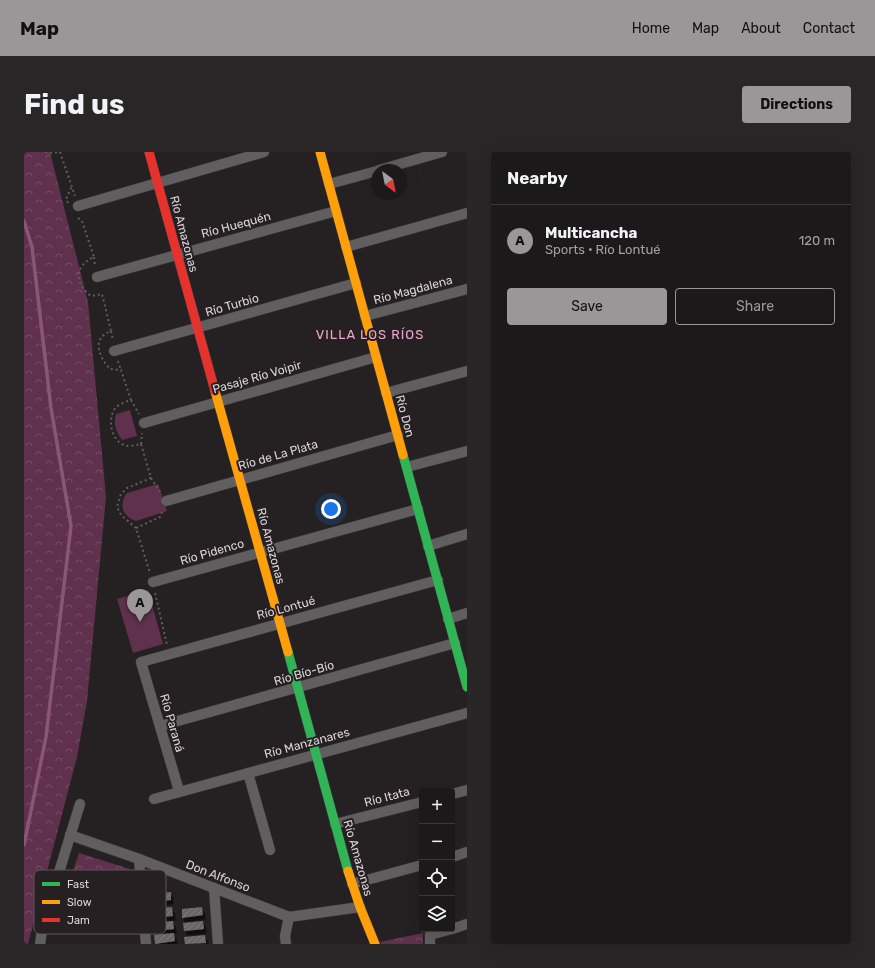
<!DOCTYPE html>
<meta charset="utf-8">
<style>
:root{--surface:#1c191a;--page:#292627;--text:#f1f3f6;--muted:#a0a0a2;--line:#3a3839;--accent:#9b9799}
body{margin:0;font-family:Rubik,sans-serif;background:var(--page);color:var(--text)}
.controls{position:absolute;right:12px;bottom:12px;display:grid;overflow:hidden;border-radius:4px;box-shadow:0 4px 16px #0002}
.controls button{width:36px;height:36px;display:grid;place-items:center;padding:0;border:0;border-bottom:1px solid var(--line);background:var(--surface);color:var(--text);font:20px sans-serif}
.compass{position:absolute;left:347px;top:12px;width:36px;height:36px;border-radius:50%;background:var(--surface);box-shadow:0 4px 16px #0002;rotate:148deg}
.you{position:absolute;left:307px;top:357px;width:14px;height:14px;margin:-10px;border:3px solid #fff;border-radius:50%;background:#1a73e8;box-shadow:0 0 0 6px #1a73e833}
.badge{display:grid;place-items:center;width:26px;height:26px;border-radius:50%;background:var(--accent);color:#111;font-size:13px;font-weight:700}
.pin{position:absolute;translate:-50% -33px;filter:drop-shadow(0 1px 2px #0008)}
.pin::after{content:'';position:absolute;top:21px;width:14px;height:12px;background:inherit;clip-path:polygon(0 0,100% 0,50% 100%)}
.list{margin:0;padding:0;list-style:none}
h2{display:flex;justify-content:space-between;align-items:center;height:52px;margin:0;padding:0 16px;font-size:17px}
h2 small{font-size:13px;font-weight:400;color:var(--muted)}
.list li{display:grid;grid-template-columns:26px 1fr auto;gap:12px;align-items:center;box-sizing:border-box;height:72px;padding:0 16px;border-top:1px solid var(--line)}
.list b{display:block;font-size:15px;white-space:nowrap}
.list p{margin:0;font-size:13px;white-space:nowrap;color:var(--muted)}
.list em{font-size:13px;font-style:normal;color:var(--muted)}
.actions{display:flex;gap:8px;padding:12px 16px}
.actions a{flex:1;padding:9px 0;border:1px solid var(--accent);border-radius:4px;text-align:center;font-size:14px;color:var(--accent)}
.actions .main{background:var(--accent);color:#111}
.icon{flex:none;width:22px;height:22px;fill:none;stroke:currentColor;stroke-width:2;stroke-linecap:round;stroke-linejoin:round}
.map{position:relative;flex:none;width:443px;height:792px;overflow:hidden;border-radius:4px}
header{display:flex;align-items:center;gap:24px;box-sizing:border-box;height:56px;padding:0 20px;background:var(--accent);color:#111}
header strong{font-size:19px}
nav{display:flex;gap:22px;margin-inline-start:auto;font-size:14px}
.intro{display:flex;align-items:center;justify-content:space-between;box-sizing:border-box;height:96px;padding:0 24px}
h1{margin:0;font-size:28px}
.button{padding:10px 18px;border-radius:4px;background:var(--accent);color:#111;font-size:14px;font-weight:700}
main{display:flex;gap:24px;padding:0 24px}
aside{flex:1;background:var(--surface);border-radius:4px;box-shadow:0 4px 16px #0002}
.map>svg:first-child{display:block}
</style>
<header>
<strong>Map</strong>
<nav><a>Home</a><a>Map</a><a>About</a><a>Contact</a></nav>
</header>
<div class="intro"><h1>Find us</h1><a class="button">Directions</a></div>
<main>
<div class="map">
<svg width="443" height="792" viewBox="0 0 443 792">
<defs>
<pattern id="park-crowns" width="20" height="18" patternUnits="userSpaceOnUse"><rect width="20" height="18" fill="#5f314c"/><path d="M2 6a3 3 0 1 1 6 0M12 15a3 3 0 1 1 6 0" fill="none" stroke="#754e65"/></pattern>
<pattern id="building-hatch" width="6" height="6" patternUnits="userSpaceOnUse"><rect width="6" height="6" fill="#696668"/><path d="M-1 1l2-2M0 6l6-6M5 7l2-2" fill="none" stroke="#7e7b7d"/></pattern>
<filter id="shadow"><feDropShadow dx="2.5" dy="4.5" stdDeviation="0" flood-color="#0009"/></filter>
</defs>
<rect width="100%" height="100%" fill="#252123"/>
<!-- grass -->
<g fill="#5f314c">
<path d="M106,258L113,284L98,288C92,279 89,273 92,262Z"/>
<path d="M134,332L143,359L112,369C99,365 94,353 103,341Z"/>
<polygon points="124,438 139,492 109,501 93,447"/>
</g>
<!-- park -->
<g fill="url(#park-crowns)">
<polygon points="0,0 26,0 64,150 82,345 63,549 53,605 4,792 0,792"/>
<polygon points="55,701 106,717 105,733 43,737"/>
<polygon points="399,781 399,792 357,792 356,790"/>
</g>
<g fill="none" stroke-linecap="round" stroke-linejoin="round">
<!-- stream -->
<polyline stroke="#8b5674" stroke-width="3.5" points="0,69 8,95 27,256 47,374 22,585 0,693"/>
</g>
<!-- building -->
<g fill="url(#building-hatch)" filter="url(#shadow)">
<polygon points="147,740 147,748 127,750 126,742"/>
<polygon points="148,755 149,764 129,766 128,757"/>
<polygon points="178,755 179,763 158,766 158,757"/>
<polygon points="149,769 150,777 130,779 129,771"/>
<polygon points="179,769 180,777 160,779 159,771"/>
<polygon points="150,781 151,789 131,792 130,783"/>
<polygon points="181,783 182,791 161,792 160,785"/>
</g>
<g fill="none" stroke-linecap="round" stroke-linejoin="round">
<!-- street casing -->
<g stroke="#3f3c3e" stroke-width="11">
<g id="street">
<polyline points="355,18 418,0"/>
<polyline points="305,32 353,19"/>
<polyline points="54,54 240,0"/>
<polyline points="322,95 443,61"/>
<polyline points="73,125 312,59"/>
<polyline points="341,164 443,137"/>
<polyline points="90,199 332,131"/>
<polyline points="362,241 443,219"/>
<polyline points="120,271 352,205"/>
<polyline points="383,315 443,299"/>
<polyline points="142,349 374,283"/>
<polyline points="404,394 443,382"/>
<polyline points="129,430 394,357"/>
<polyline points="424,467 443,461"/>
<polyline points="136,574 431,491"/>
<polyline points="224,621 246,698"/>
<polyline points="155,639 117,510 414,428"/>
<polyline points="428,642 443,638"/>
<polyline points="130,647 443,561"/>
<polyline points="311,672 398,650"/>
<polyline points="46,683 115,707 265,765 336,755"/>
<polyline points="428,705 443,700"/>
<polyline points="115,707 122,792"/>
<polyline points="328,732 398,713"/>
<polyline points="190,736 194,792"/>
<polyline points="428,777 443,772"/>
<polyline points="16,792 19,772 56,652"/>
<polyline points="262,792 261,784 265,765"/>
<polyline points="406,792 406,783 427,777"/>
</g>
</g>
<!-- fast casing -->
<g stroke="#3f3c3e" stroke-width="10">
<g id="fast">
<polyline points="379,303 443,535"/>
<polyline points="264,500 324,719"/>
</g>
</g>
<!-- slow casing -->
<g stroke="#3f3c3e" stroke-width="10">
<g id="slow">
<polyline points="296,0 379,303"/>
<polyline points="191,239 264,500"/>
<polyline points="324,719 336,755 351,792"/>
</g>
</g>
<!-- jam casing -->
<g stroke="#3f3c3e" stroke-width="10">
<polyline id="jam" points="125,0 191,239"/>
</g>
<!-- path -->
<g stroke="#605d5e" stroke-width="2" stroke-dasharray="2 3" stroke-linecap="butt">
<polyline points="21,0 27,1 35,0"/>
<polyline points="36,0 51,44"/>
<polyline points="44,51 42,47 48,34"/>
<path d="M54,66L58,69L70,105C50,114 50,131 67,144L78,142L87,179C67,186 75,205 86,217L97,218L107,248C101,250 94,252 90,258C84,268 87,286 98,292C103,296 111,293 117,292L127,326L103,336L97,342L93,355L97,363L112,376L126,421"/>
<polyline points="70,105 71,114"/>
<polyline points="87,179 89,188"/>
<polyline points="94,209 97,218"/>
<polyline points="107,248 115,262"/>
<polyline points="117,292 118,281"/>
<polyline points="127,326 136,340"/>
<polyline points="112,376 136,365 139,358"/>
<polyline points="131,441 143,493"/>
</g>
<!-- street -->
<use href="#street" stroke="#615e60" stroke-width="10"/>
<!-- fast -->
<use href="#fast" stroke="#30b455" stroke-width="9"/>
<!-- slow -->
<use href="#slow" stroke="#ff9f0a" stroke-width="9"/>
<!-- jam -->
<use href="#jam" stroke="#e5322d" stroke-width="9"/>
</g>
<g text-anchor="middle" stroke-width="4" stroke-linejoin="round" paint-order="stroke">
<!-- street labels -->
<g font-size="12" fill="#dad6d8" stroke="#262023">
<text transform="translate(212 73) rotate(-15)" y="4">Río Huequén</text>
<text transform="translate(160 82) rotate(75)" y="4">Río Amazonas</text>
<text transform="translate(389 138) rotate(-15)" y="4">Río Magdalena</text>
<text transform="translate(208 153) rotate(-16)" y="4">Río Turbio</text>
<text transform="translate(233 225) rotate(-16)" y="4">Pasaje Río Voipir</text>
<text transform="translate(381 264) rotate(75)" y="4">Río Don</text>
<text transform="translate(254 303) rotate(-16)" y="4">Río de La Plata</text>
<text transform="translate(247 394) rotate(75)" y="4">Río Amazonas</text>
<text transform="translate(188 400) rotate(-16)" y="4">Río Pidenco</text>
<text transform="translate(262 456) rotate(-15)" y="4">Río Lontué</text>
<text transform="translate(280 521) rotate(-16)" y="4">Río Bío-Bío</text>
<text transform="translate(148 571) rotate(74)" y="4">Río Paraná</text>
<text transform="translate(283 591) rotate(-15)" y="4">Río Manzanares</text>
<text transform="translate(363 645) rotate(-15)" y="4">Río Itata</text>
<text transform="translate(334 706) rotate(74)" y="4">Río Amazonas</text>
<text transform="translate(194 724) rotate(21)" y="4">Don Alfonso</text>
</g>
<!-- neighbourhood labels -->
<g font-size="13" letter-spacing="1" fill="#eea5cd" stroke="#262023">
<text x="346" y="187">VILLA LOS RÍOS</text>
</g>
</g>
<!-- legend -->
<rect x="10" y="718" width="132" height="64" rx="6" fill="#262023" stroke="#5c5759" stroke-width="1"/>
<rect x="18" y="730" width="18" height="4" fill="#30b455"/>
<rect x="18" y="748" width="18" height="4" fill="#ff9f0a"/>
<rect x="18" y="766" width="18" height="4" fill="#e5322d"/>
<g font-size="11" fill="#dad6d8">
<text x="43" y="736">Fast</text>
<text x="43" y="754">Slow</text>
<text x="43" y="772">Jam</text>
</g>
</svg>
<div class="controls">
<button>+</button>
<button>−</button>
<button><svg class="icon" aria-label="locate" viewBox="0 0 24 24"><circle cx="12" cy="12" r="6"/><path d="M12 2v4M12 18v4M2 12h4M18 12h4"/></svg></button>
<button><svg class="icon" aria-label="layers" viewBox="0 0 24 24"><path d="M12 4l9 5-9 5-9-5zM3 14l9 5 9-5"/></svg></button>
</div>
<svg class="compass" viewBox="-18 -18 36 36"><path d="M0-13l5 13h-10z" fill="#e53935"/><path d="M0 13l5-13h-10z" fill="#a0a0a2"/></svg>
<div class="you"></div>
<div class="pin badge" style="left:116px;top:470px">A</div>
</div>
<aside>
<h2>Nearby<small></small></h2>
<ul class="list">
<li><span class="badge">A</span><div><b>Multicancha</b><p>Sports · Río Lontué</p></div><em>120 m</em></li>
</ul>
<div class="actions"><a class="main">Save</a><a>Share</a></div>
</aside>
</main>
